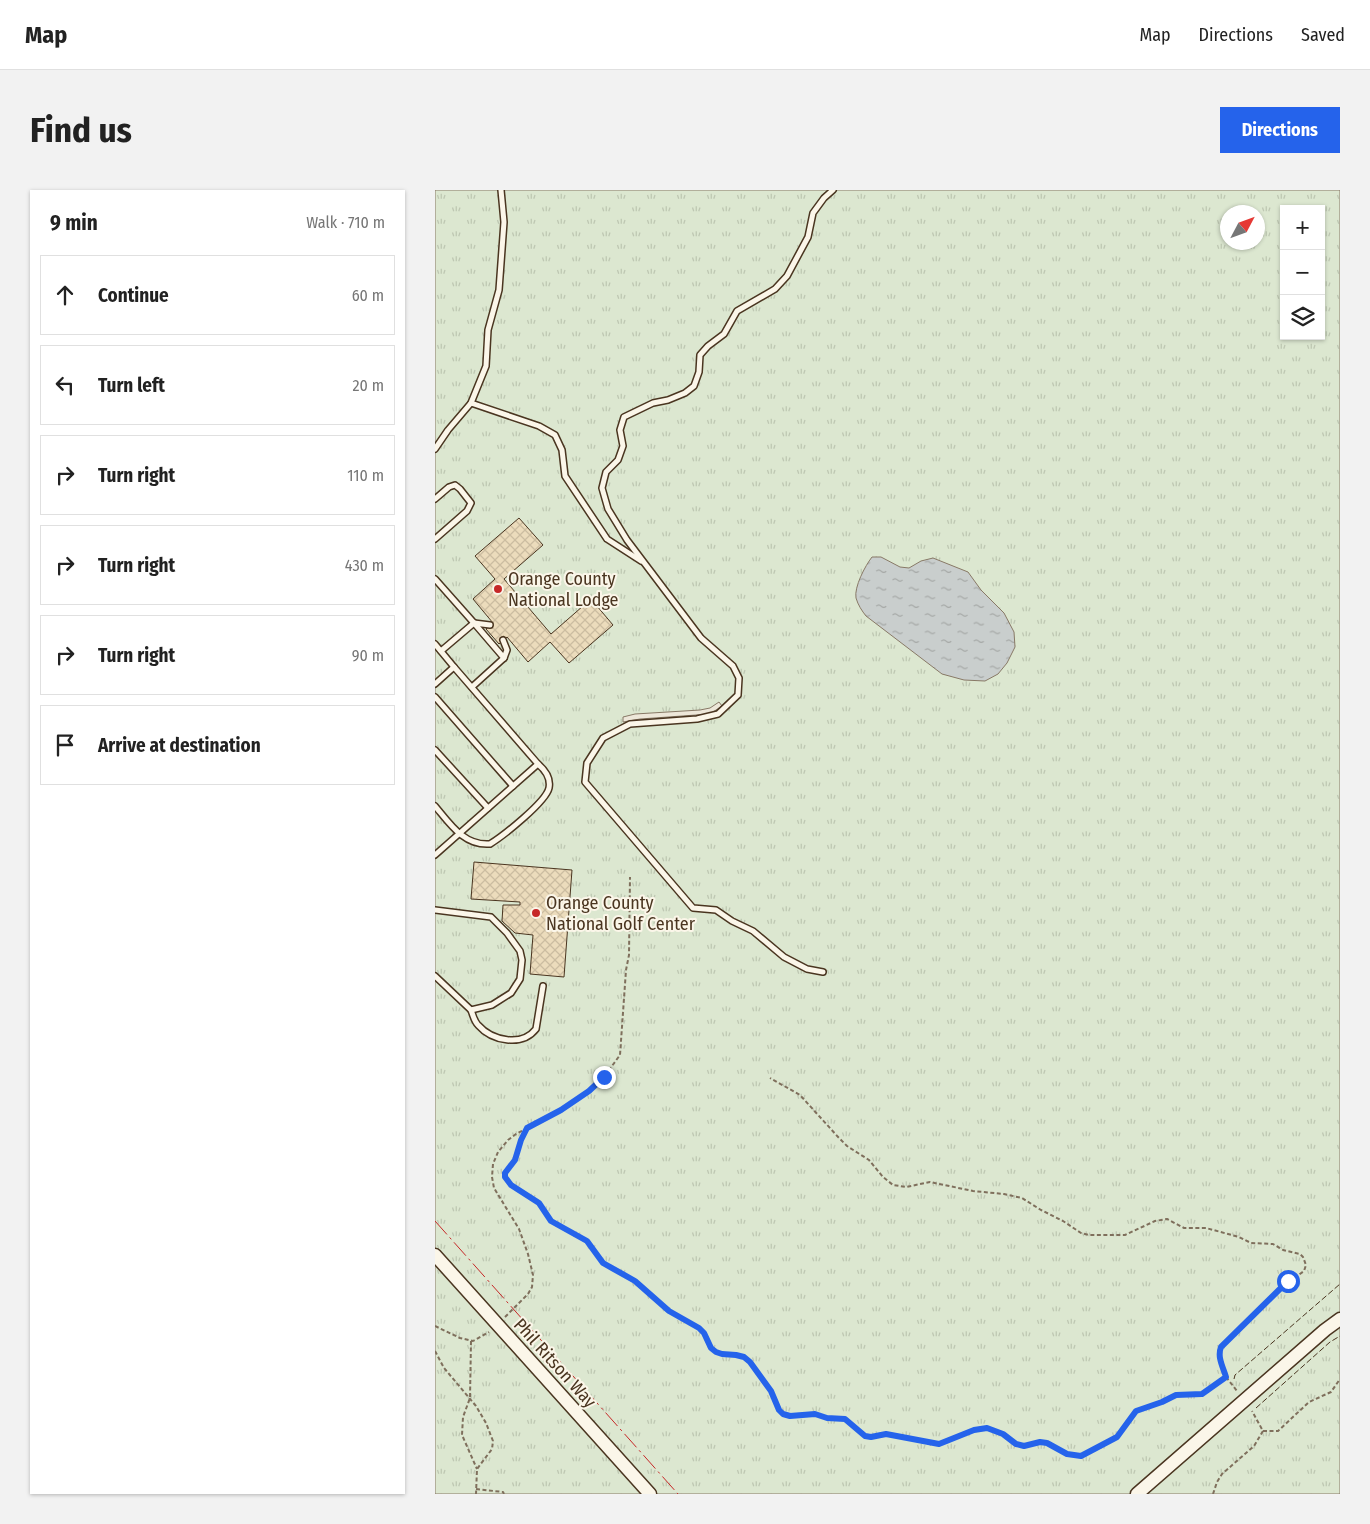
<!DOCTYPE html>
<meta charset="utf-8">
<style>
:root{--surface:#fff;--page:#f2f2f2;--text:#222;--muted:#767676;--line:#e0e0e0;--accent:#2563eb}
body{margin:0;font-family:"Fira Sans Condensed",sans-serif;background:var(--page);color:var(--text)}
.controls{position:absolute;right:15px;top:15px;display:grid;overflow:hidden;border-radius:0px;box-shadow:0 1px 4px #0004}
.controls button{width:45px;height:45px;display:grid;place-items:center;padding:0;border:0;border-bottom:1px solid var(--line);background:var(--surface);color:var(--text);font:25px sans-serif}
.compass{position:absolute;left:785px;top:15px;width:45px;height:45px;border-radius:50%;background:var(--surface);box-shadow:0 1px 4px #0004;rotate:49deg}
.stop{position:absolute;width:15px;height:15px;margin:-11px;border:4px solid #2563eb;border-radius:50%;background:#fff}
.stop.end{background:#2563eb;border-color:#fff;box-shadow:0 1px 5px #0008}
.list{margin:0;padding:0;list-style:none}
h2{display:flex;justify-content:space-between;align-items:center;height:65px;margin:0;padding:0 20px;font-size:21px}
h2 small{font-size:16px;font-weight:400;color:var(--muted)}
.list li{display:grid;grid-template-columns:32px 1fr auto;gap:15px;align-items:center;box-sizing:border-box;height:80px;margin:0 10px 10px;padding:0 10px;border:1px solid var(--line);border-radius:0px}
.list b{display:block;font-size:19px;white-space:nowrap}
.list em{font-size:16px;font-style:normal;color:var(--muted)}
.icon{flex:none;width:28px;height:28px;fill:none;stroke:currentColor;stroke-width:2;stroke-linecap:round;stroke-linejoin:round}
.map{position:relative;flex:none;width:905px;height:1304px;overflow:hidden;border-radius:0px}
header{display:flex;align-items:center;gap:30px;box-sizing:border-box;height:70px;padding:0 25px;background:var(--surface);border-bottom:1px solid var(--line)}
header strong{font-size:24px}
nav{display:flex;gap:28px;margin-inline-start:auto;font-size:18px}
.intro{display:flex;align-items:center;justify-content:space-between;box-sizing:border-box;height:120px;padding:0 30px}
h1{margin:0;font-size:35px}
.button{padding:12px 22px;border-radius:0px;background:var(--accent);color:#fff;font-size:18px;font-weight:700}
main{display:flex;gap:30px;padding:0 30px}
aside{flex:1;background:var(--surface);border-radius:0px;box-shadow:0 1px 4px #0004}
.map>svg:first-child{display:block}
</style>
<header>
<strong>Map</strong>
<nav><a>Map</a><a>Directions</a><a>Saved</a></nav>
</header>
<div class="intro"><h1>Find us</h1><a class="button">Directions</a></div>
<main>
<aside>
<h2>9 min<small>Walk · 710 m</small></h2>
<ul class="list">
<li><svg class="icon" aria-label="ahead" viewBox="0 0 24 24"><path d="M12 20V5M6 11l6-6 6 6"/></svg><div><b>Continue</b></div><em>60 m</em></li>
<li><svg class="icon" aria-label="left" viewBox="0 0 24 24"><path d="M17 20v-9H6M10 6l-5 5 5 5"/></svg><div><b>Turn left</b></div><em>20 m</em></li>
<li><svg class="icon" aria-label="right" viewBox="0 0 24 24"><path d="M7 20v-9h11M14 6l5 5-5 5"/></svg><div><b>Turn right</b></div><em>110 m</em></li>
<li><svg class="icon" aria-label="right" viewBox="0 0 24 24"><path d="M7 20v-9h11M14 6l5 5-5 5"/></svg><div><b>Turn right</b></div><em>430 m</em></li>
<li><svg class="icon" aria-label="right" viewBox="0 0 24 24"><path d="M7 20v-9h11M14 6l5 5-5 5"/></svg><div><b>Turn right</b></div><em>90 m</em></li>
<li><svg class="icon" aria-label="arrive" viewBox="0 0 24 24"><path d="M6 21V4h12l-3 4 3 4H6"/></svg><div><b>Arrive at destination</b></div></li>
</ul>
</aside>
<div class="map">
<svg width="905" height="1304" viewBox="0 0 905 1304">
<defs>
<pattern id="grass-tufts" width="24" height="20" patternUnits="userSpaceOnUse" patternTransform="scale(1.25)"><rect width="24" height="20" fill="#dce7d0"/><path d="M3 7l-1-3M5 7V3M7 7l1-3M15 17l-1-3M17 17v-4M19 17l1-3" fill="none" stroke="#bec7b2"/></pattern>
<pattern id="water-ripples" width="26" height="14" patternUnits="userSpaceOnUse" patternTransform="scale(1.25)"><rect width="26" height="14" fill="#c9cecd"/><path d="M2 4q2-2 4 0t4 0M15 11q2-2 4 0t4 0" fill="none" stroke="#a5a8a6"/></pattern>
<pattern id="building-cross-hatch" width="8" height="8" patternUnits="userSpaceOnUse" patternTransform="scale(1.25)"><rect width="8" height="8" fill="#ecdcbc"/><path d="M0 0l8 8M0 8l8-8" fill="none" stroke="#ccbda1"/></pattern>
</defs>
<rect width="100%" height="100%" fill="#fbf6e9"/>
<!-- grass -->
<path fill="url(#grass-tufts)" stroke="#887966" fill-rule="evenodd" d="M0,0H905V1304H0ZM849,19H886V146H849ZM792,22H822V52H792Z"/>
<!-- parking -->
<polygon fill="#ede7d9" stroke="#887966" points="284,512 287,516 275,524 205,529 188,532 188,527 200,524 265,520 275,518"/>
<!-- water -->
<path fill="url(#water-ripples)" stroke="#887966" d="M437,367H446L465,377L474,378L486,371L498,368L533,382L546,400L569,423L579,442L580,457L572,473L563,484L550,491L529,490L507,484L431,426C427,421 423,415 421,408C419,397 430,376 437,367Z"/>
<!-- building -->
<g fill="url(#building-cross-hatch)" stroke="#4a3520">
<polygon points="84,328 108,355 69,389 116,444 156,409 178,435 134,473 115,452 93,472 72,447 64,454 51,439 58,433 38,409 60,389 40,366"/>
<polygon points="39,672 137,680 129,787 95,784 98,745 80,743 67,731 68,715 85,715 85,712 36,709"/>
</g>
<g fill="none" stroke-linecap="round" stroke-linejoin="round">
<!-- service casing -->
<g stroke="#4a3520" stroke-width="8">
<g id="service">
<polyline points="36,213 104,236 120,245 127,260 130,286 172,349 206,371"/>
<polyline points="0,259 13,240 36,213 51,176 53,140 64,100 69,32 66,0"/>
<polyline points="0,309 14,297 20,295 25,299 36,313 32,321 0,349"/>
<polyline points="0,389 39,433 6,461"/>
<polyline points="39,433 55,435"/>
<polyline points="68,450 72,460 69,468"/>
<polyline points="0,454 19,477"/>
<polyline points="0,494 19,477 103,574 0,665"/>
<polyline points="37,497 69,468 39,433"/>
<polyline points="0,507 78,596"/>
<polyline points="0,560 53,618"/>
<path d="M0,616C15,634 29,656 55,654C68,646 111,612 114,598C116,588 110,580 103,574"/>
<polyline points="0,720 56,727 72,743 85,761 87,770 85,789 76,803 57,815 36,820 0,786"/>
<polyline points="388,782 372,779 349,767 318,741 297,731 281,720 258,718 150,592 152,573 168,548 195,534 262,529 283,524 303,505 304,488 298,476 266,448 192,350 173,319 167,298 171,282 183,270 188,256 185,240 189,227 218,213 233,210 250,203 259,196 264,182 265,165 273,156 289,144 302,121 340,99 352,86 373,47 378,23 389,8 398,0"/>
<path d="M36,820C38,825 39,831 43,835C57,851 87,857 101,839L108,796"/>
</g>
</g>
<!-- tertiary casing -->
<g stroke="#4a3520" stroke-width="15">
<g id="tertiary">
<polyline points="0,1065 215,1304"/>
<polyline points="702,1304 890,1140 905,1129"/>
</g>
</g>
<!-- path -->
<g stroke="#7f6f5c" stroke-width="2" stroke-dasharray="4 2.5" stroke-linecap="butt">
<polyline points="92,938 86,950 80,970 70,983 70,987 76,995 103,1013 116,1031 152,1051 168,1073 200,1091 234,1121 264,1138 269,1143 276,1158 281,1162 309,1167 315,1172 336,1201 344,1219 348,1224 355,1226 380,1224 392,1227 410,1229 430,1246 458,1245 498,1255 511,1252 539,1240 552,1238 568,1244 581,1254 589,1256 605,1253 612,1253 631,1263 646,1265 682,1247 701,1221 727,1213 741,1205 767,1204 791,1187 785,1168 784,1162 786,1157 805,1137 818,1127 843,1100 869,1081 871,1075 868,1067 865,1064 848,1060 838,1054 816,1053 804,1047 771,1038 749,1038 732,1029 720,1031 690,1045 654,1045 646,1043 628,1031 606,1020 587,1008 569,1004 538,1001 495,992 471,997 458,995 448,987 434,970 412,956 404,948 365,905 335,888"/>
<polyline points="70,1127 93,1104 97,1097 98,1085 93,1064 84,1039 59,998 57,987 58,974 63,962 73,950 81,944 126,920 154,901 169,887 185,865 191,780 194,765 195,687"/>
<polyline points="0,1136 25,1148 38,1151 54,1142"/>
<polyline points="36,1151 35,1208 28,1227 27,1245 42,1279"/>
<polyline points="0,1161 9,1178 41,1216 51,1233 58,1251 57,1259 42,1279 41,1304"/>
<polyline points="791,1187 802,1201"/>
<polyline points="828,1241 843,1241 874,1212 896,1202 905,1189"/>
<polyline points="41,1299 68,1302 69,1304"/>
<polyline points="778,1304 782,1292 787,1284 819,1256 828,1241 817,1221"/>
</g>
<!-- service -->
<use href="#service" stroke="#fbf6e9" stroke-width="5"/>
<!-- tertiary -->
<use href="#tertiary" stroke="#fbf6e9" stroke-width="12"/>
<!-- fence -->
<g stroke="#4a3520" stroke-width="1" stroke-dasharray="6 2.5" stroke-linecap="butt">
<polyline points="799,1189 800,1185 905,1094"/>
<polyline points="821,1218 895,1152 905,1146"/>
</g>
<!-- power -->
<polyline stroke="#c62828" stroke-width="1" stroke-dasharray="18 4 2.5 4" stroke-linecap="butt" points="0,1031 243,1304"/>
</g>
<g fill="none" stroke-linecap="round" stroke-linejoin="round">
<!-- route -->
<path stroke="#2563eb" stroke-width="6" d="M169,887L154,901L126,920L92,938L86,950L80,970L70,983V987L76,995L104,1013L116,1031L152,1051L168,1073L200,1091L234,1121L264,1138L269,1143L276,1158L281,1162L287,1164L301,1165L309,1167L315,1172L336,1201L344,1220L348,1224L355,1226L380,1224L392,1228L410,1229L430,1246L436,1247L451,1244L504,1254L539,1240L552,1238L568,1244L581,1254L589,1256L605,1252L612,1253L632,1264L646,1266L682,1247L701,1221L727,1212L741,1205L767,1204L791,1187C788,1177 782,1167 786,1157L853,1091"/>
</g>
<!-- markers -->
<g fill="#c62828" stroke="#fbf6e9" stroke-width="2">
<circle cx="63" cy="399" r="5"/>
<circle cx="101" cy="723" r="5"/>
</g>
<g text-anchor="middle" stroke-width="4" stroke-linejoin="round" paint-order="stroke">
<!-- poi labels -->
<g font-size="18" fill="#4a3520" stroke="#fbf6e9" text-anchor="start">
<text x="73" y="395">Orange County<tspan x="73" dy="21">National Lodge</tspan></text>
<text x="111" y="719">Orange County<tspan x="111" dy="21">National Golf Center</tspan></text>
</g>
<!-- street labels -->
<g font-size="18" fill="#4a3520" stroke="#fbf6e9">
<text transform="translate(120 1173) rotate(48)" y="6">Phil Ritson Way</text>
</g>
</g>
</svg>
<div class="controls">
<button>+</button>
<button>−</button>
<button><svg class="icon" aria-label="layers" viewBox="0 0 24 24"><path d="M12 4l9 5-9 5-9-5zM3 14l9 5 9-5"/></svg></button>
</div>
<svg class="compass" viewBox="-18 -18 36 36"><path d="M0-13l5 13h-10z" fill="#e53935"/><path d="M0 13l5-13h-10z" fill="#767676"/></svg>
<div class="stop" style="left:853px;top:1091px"></div>
<div class="stop end" style="left:169px;top:887px"></div>
</div>
</main>
